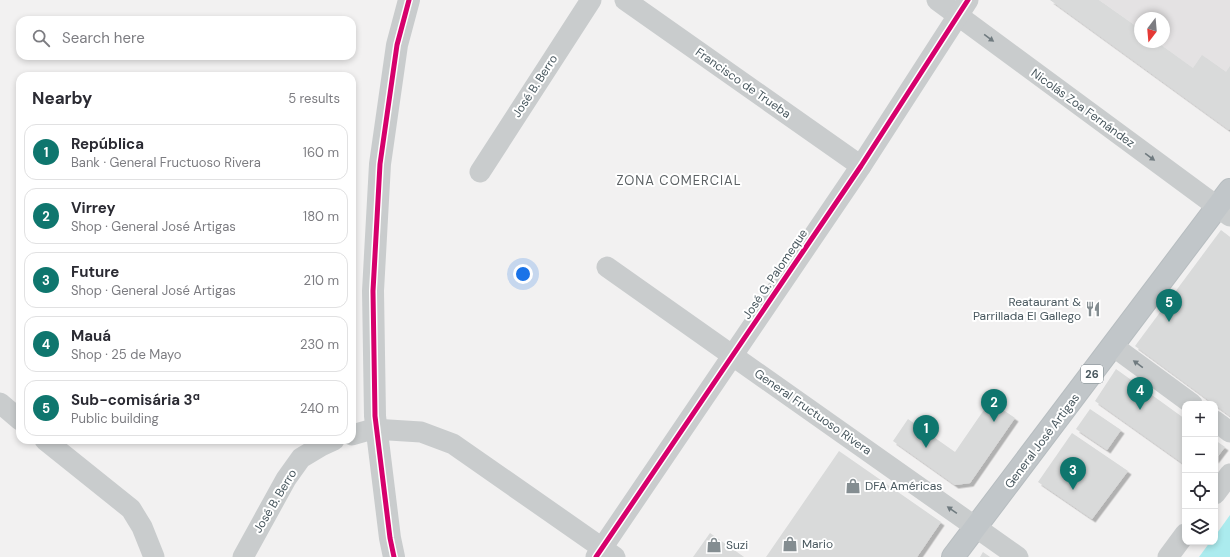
<!DOCTYPE html>
<meta charset="utf-8">
<style>
:root{--surface:#fff;--page:#f7f7f7;--text:#2b2b33;--muted:#7c7c81;--line:#e1e1e2;--accent:#0f766e}
body{margin:0;font-family:"DM Sans",sans-serif;background:var(--page);color:var(--text)}
.controls{position:absolute;right:12px;bottom:12px;display:grid;overflow:hidden;border-radius:8px;box-shadow:0 2px 6px #0003}
.controls button{width:36px;height:36px;display:grid;place-items:center;padding:0;border:0;border-bottom:1px solid var(--line);background:var(--surface);color:var(--text);font:20px sans-serif}
.compass{position:absolute;left:1134px;top:12px;width:36px;height:36px;border-radius:50%;background:var(--surface);box-shadow:0 2px 6px #0003;rotate:196deg}
.you{position:absolute;left:523px;top:274px;width:14px;height:14px;margin:-10px;border:3px solid #fff;border-radius:50%;background:#1a73e8;box-shadow:0 0 0 6px #1a73e833}
.badge{display:grid;place-items:center;width:26px;height:26px;border-radius:50%;background:var(--accent);color:#fff;font-size:13px;font-weight:700}
.pin{position:absolute;translate:-50% -33px;filter:drop-shadow(0 1px 2px #0008)}
.pin::after{content:'';position:absolute;top:21px;width:14px;height:12px;background:inherit;clip-path:polygon(0 0,100% 0,50% 100%)}
.list{margin:0;padding:0;list-style:none}
h2{display:flex;justify-content:space-between;align-items:center;height:52px;margin:0;padding:0 16px;font-size:17px}
h2 small{font-size:13px;font-weight:400;color:var(--muted)}
.list li{display:grid;grid-template-columns:26px 1fr auto;gap:12px;align-items:center;box-sizing:border-box;height:56px;margin:0 8px 8px;padding:0 8px;border:1px solid var(--line);border-radius:12px}
.list b{display:block;font-size:15px;white-space:nowrap}
.list p{margin:0;font-size:13px;white-space:nowrap;color:var(--muted)}
.list em{font-size:13px;font-style:normal;color:var(--muted)}
.icon{flex:none;width:22px;height:22px;fill:none;stroke:currentColor;stroke-width:2;stroke-linecap:round;stroke-linejoin:round}
.map{position:relative;flex:none;width:1230px;height:557px;overflow:hidden}
.search{position:absolute;background:var(--surface);box-shadow:0 2px 6px #0003;left:16px;top:16px;width:340px;height:44px;display:flex;align-items:center;gap:10px;box-sizing:border-box;padding:0 14px;border-radius:12px;color:var(--muted);font-size:15px}
.panel{position:absolute;background:var(--surface);box-shadow:0 2px 6px #0003;left:16px;top:72px;width:340px;height:372px;border-radius:12px}
.map>svg:first-child{display:block}
</style>
<div class="map">
<svg width="1230" height="557" viewBox="0 0 1230 557">
<defs>
<filter id="shadow"><feDropShadow dx="3.5" dy="3.5" stdDeviation="0" flood-color="#0004"/></filter>
</defs>
<rect width="100%" height="100%" fill="#f2f1f1"/>
<!-- education -->
<polygon fill="#e4e2e3" points="1099,0 1230,0 1230,95 1157,42 1164,42 1164,18 1140,18 1140,29"/>
<!-- water -->
<polygon fill="#abebee" points="1230,515 1230,557 1199,557 1210,542 1215,542 1215,536"/>
<!-- building -->
<g fill="#d9dada" filter="url(#shadow)">
<polygon points="1050,0 1099,0 1140,29 1140,42 1157,42 1193,68 1202,55 1226,72 1230,66 1230,129 1229,130"/>
<polygon points="1221,230 1230,237 1230,416 1135,346"/>
<polygon points="1116,369 1185,419 1185,465 1095,401"/>
<polygon points="990,401 1015,418 970,483 955,485 893,441 908,419 955,452"/>
<polygon points="1090,409 1121,430 1107,450 1076,429"/>
<polygon points="1072,433 1128,471 1092,519 1038,482"/>
<polygon points="1215,440 1225,447 1215,460"/>
<polygon points="839,451 941,522 917,557 766,557"/>
<polygon points="710,533 744,557 693,557"/>
<polygon points="983,552 990,557 980,557"/>
</g>
<g fill="none" stroke-linecap="round" stroke-linejoin="round">
<!-- trunk casing -->
<g stroke="#b7bdc0" stroke-width="24">
<polyline id="trunk" points="953,557 1230,190"/>
</g>
<!-- minor -->
<g stroke="#c9cccd" stroke-width="21">
<polyline points="625,0 861,166"/>
<polyline points="937,0 1230,216"/>
<polyline points="480,172 591,0"/>
<polyline points="607,267 1018,557"/>
<polyline points="1113,346 1192,404"/>
<polyline points="0,403 20,420"/>
<polyline points="1215,421 1230,432"/>
<polyline points="352,435 373,429 421,432 453,444 615,557"/>
<polyline points="45,440 131,509 142,527 154,557"/>
<polyline points="1215,494 1230,474"/>
<polyline points="243,557 286,479 301,458 321,446 334,440"/>
<polyline points="596,557 861,166 968,0"/>
<polyline points="1168,557 1185,534"/>
</g>
<!-- trunk -->
<use href="#trunk" stroke="#c1c6c9" stroke-width="22"/>
<!-- tertiary-bridge -->
<polyline stroke="#c9cccd" stroke-width="22" points="394,557 390,538 375,416 373,291 380,164 397,45 409,0"/>
<!-- cycleway casing -->
<g stroke="#fff" stroke-width="8">
<g id="cycleway">
<polyline points="394,557 390,538 375,416 373,291 380,164 397,45 409,0"/>
<polyline points="596,557 861,166 968,0"/>
</g>
</g>
<!-- cycleway -->
<use href="#cycleway" stroke="#d6006c" stroke-width="5"/>
</g>
<!-- one-way arrows -->
<defs><path id="oneway-solid" d="M-6-.8H1V-3.2L6.5 0L1 3.2V.8H-6Z"/></defs>
<g fill="#6f7a7f">
<use href="#oneway-solid" transform="translate(989 38) rotate(36)"/>
<use href="#oneway-solid" transform="translate(1150 157) rotate(36)"/>
<use href="#oneway-solid" transform="translate(1138 364) rotate(-144)"/>
<use href="#oneway-solid" transform="translate(952 510) rotate(-145)"/>
</g>
<!-- icons -->
<defs>
<g id="restaurant-bare" transform="scale(1.2)"><path d="M-5-6h1v4h1v-4h1v4h1v-4h1v5L-1.5 .5V6h-2V.5L-5-1ZM5-6V6H3V1.5H1.5Q1.5-4 5-6Z" fill="#848d91" stroke="#fff" stroke-width="2.5" paint-order="stroke"/></g>
<g id="shop-bare" transform="scale(1.2)"><path d="M-5-2.5h2.3a2.7 3.5 0 0 1 5.4 0H5L5.5 6h-11ZM-1.5-2.5h3a1.5 2.3 0 0 0-3 0Z" fill="#848d91" stroke="#fff" stroke-width="2.5" paint-order="stroke"/></g>
</defs>
<g fill-rule="evenodd">
<use href="#restaurant-bare" x="1093" y="309"/>
<use href="#shop-bare" x="853" y="486"/>
<use href="#shop-bare" x="790" y="544"/>
<use href="#shop-bare" x="714" y="545"/>
</g>
<g text-anchor="middle" stroke-width="4" stroke-linejoin="round" paint-order="stroke">
<!-- shield labels -->
<rect fill="#fff" stroke="#7f898e" stroke-width="1" x="1081" y="365" width="22" height="18" rx="3"/>
<g font-size="11" font-weight="bold" fill="#48575e">
<text x="1092" y="378">26</text>
</g>
<!-- street labels -->
<g font-size="12" fill="#48575e" stroke="#fff">
<text transform="translate(743 83) rotate(35)" y="4">Francisco de Trueba</text>
<text transform="translate(535 86) rotate(-57)" y="4">José B. Berro</text>
<text transform="translate(1083 108) rotate(36)" y="4">Nicolás Zoa Fernández</text>
<text transform="translate(775 274) rotate(-56)" y="4">José G. Palomeque</text>
<text transform="translate(813 412) rotate(35)" y="4">General Fructuoso Rivera</text>
<text transform="translate(1042 441) rotate(-53)" y="4">General José Artigas</text>
<text transform="translate(275 501) rotate(-59)" y="4">José B. Berro</text>
</g>
<!-- poi labels -->
<g font-size="12" fill="#48575e" stroke="#fff" text-anchor="start">
<text x="1081" y="306" text-anchor="end">Reataurant &amp;<tspan x="1081" dy="14">Parrillada El Gallego</tspan></text>
<text x="865" y="490">DFA Américas</text>
<text x="802" y="548">Mario</text>
<text x="726" y="549">Suzi</text>
</g>
<!-- neighbourhood labels -->
<g font-size="13" letter-spacing="1" fill="#5d6265" stroke="#fff">
<text x="679" y="185">ZONA COMERCIAL</text>
</g>
</g>
</svg>
<div class="controls">
<button>+</button>
<button>−</button>
<button><svg class="icon" aria-label="locate" viewBox="0 0 24 24"><circle cx="12" cy="12" r="6"/><path d="M12 2v4M12 18v4M2 12h4M18 12h4"/></svg></button>
<button><svg class="icon" aria-label="layers" viewBox="0 0 24 24"><path d="M12 4l9 5-9 5-9-5zM3 14l9 5 9-5"/></svg></button>
</div>
<svg class="compass" viewBox="-18 -18 36 36"><path d="M0-13l5 13h-10z" fill="#e53935"/><path d="M0 13l5-13h-10z" fill="#7c7c81"/></svg>
<div class="you"></div>
<div class="pin badge" style="left:926px;top:448px">1</div>
<div class="pin badge" style="left:994px;top:422px">2</div>
<div class="pin badge" style="left:1073px;top:490px">3</div>
<div class="pin badge" style="left:1140px;top:410px">4</div>
<div class="pin badge" style="left:1169px;top:322px">5</div>
<div class="search"><svg class="icon" aria-label="search" viewBox="0 0 24 24"><circle cx="10" cy="10" r="6"/><path d="M15 15l6 6"/></svg>Search here</div>
<section class="panel">
<h2>Nearby<small>5 results</small></h2>
<ul class="list">
<li><span class="badge">1</span><div><b>República</b><p>Bank · General Fructuoso Rivera</p></div><em>160 m</em></li>
<li><span class="badge">2</span><div><b>Virrey</b><p>Shop · General José Artigas</p></div><em>180 m</em></li>
<li><span class="badge">3</span><div><b>Future</b><p>Shop · General José Artigas</p></div><em>210 m</em></li>
<li><span class="badge">4</span><div><b>Mauá</b><p>Shop · 25 de Mayo</p></div><em>230 m</em></li>
<li><span class="badge">5</span><div><b>Sub-comisária 3ª</b><p>Public building</p></div><em>240 m</em></li>
</ul>
</section>
</div>
